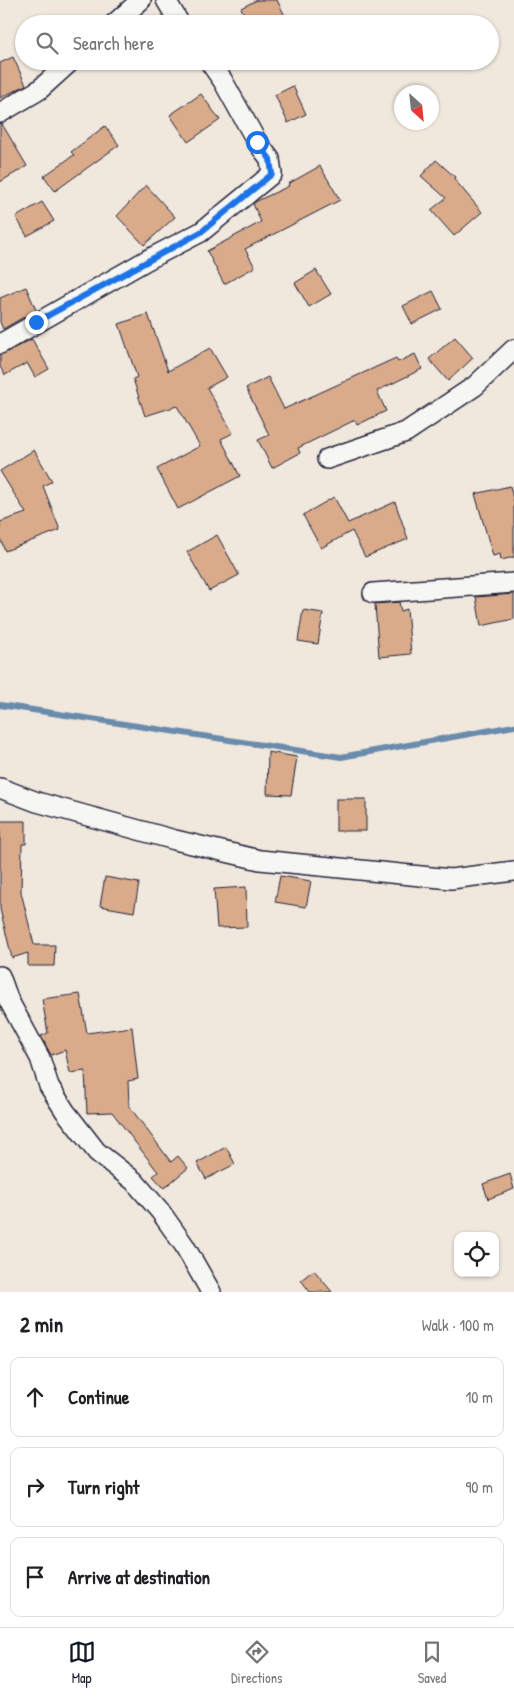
<!DOCTYPE html>
<meta charset="utf-8">
<style>
:root{--surface:#fff;--page:#f2f2f2;--text:#202124;--muted:#757577;--line:#e0e0e0;--accent:#111827}
body{margin:0;font-family:"Patrick Hand",sans-serif;background:var(--page);color:var(--text)}
.controls{position:absolute;right:15px;bottom:15px;display:grid;overflow:hidden;border-radius:10px;box-shadow:0 1px 4px #0004}
.controls button{width:45px;height:45px;display:grid;place-items:center;padding:0;border:0;border-bottom:1px solid var(--line);background:var(--surface);color:var(--text);font:25px sans-serif}
.compass{position:absolute;left:394px;top:85px;width:45px;height:45px;border-radius:50%;background:var(--surface);box-shadow:0 1px 4px #0004;rotate:153deg}
.stop{position:absolute;width:15px;height:15px;margin:-11px;border:4px solid #1a73e8;border-radius:50%;background:#fff}
.stop.end{background:#1a73e8;border-color:#fff;box-shadow:0 1px 5px #0008}
.list{margin:0;padding:0;list-style:none}
h2{display:flex;justify-content:space-between;align-items:center;height:65px;margin:0;padding:0 20px;font-size:21px}
h2 small{font-size:16px;font-weight:400;color:var(--muted)}
.list li{display:grid;grid-template-columns:32px 1fr auto;gap:15px;align-items:center;box-sizing:border-box;height:80px;margin:0 10px 10px;padding:0 10px;border:1px solid var(--line);border-radius:10px}
.list b{display:block;font-size:19px;white-space:nowrap}
.list em{font-size:16px;font-style:normal;color:var(--muted)}
.icon{flex:none;width:28px;height:28px;fill:none;stroke:currentColor;stroke-width:2;stroke-linecap:round;stroke-linejoin:round}
.map{position:relative;flex:none;width:514px;height:1292px;overflow:hidden}
.search{position:absolute;background:var(--surface);box-shadow:0 1px 4px #0004;left:15px;right:15px;top:15px;height:55px;display:flex;align-items:center;gap:12px;box-sizing:border-box;padding:0 18px;border-radius:28px;color:var(--muted);font-size:19px}
.sheet{height:335px;background:var(--surface)}
nav{display:flex;justify-content:space-around;align-items:center;box-sizing:border-box;height:70px;border-top:1px solid var(--line);background:var(--surface);font-size:14px;color:var(--muted)}
nav a{display:grid;justify-items:center;gap:2px}
nav .on{color:var(--accent)}
.map>svg:first-child{display:block}
</style>
<div class="map">
<svg width="514" height="1292" viewBox="0 0 514 1292">
<rect width="100%" height="100%" fill="#f0e7dd"/>
<filter id="ink" filterUnits="userSpaceOnUse"><feTurbulence type="fractalNoise" baseFrequency=".02" numOctaves="2"/><feDisplacementMap in="SourceGraphic" scale="10" xChannelSelector="R" yChannelSelector="G"/><feConvolveMatrix kernelMatrix="1 2 1 2 8 2 1 2 1" color-interpolation-filters="sRGB"/></filter>
<g filter="url(#ink)">
<g fill="none" stroke-linecap="round" stroke-linejoin="round">
<!-- stream -->
<polyline stroke="#698bac" stroke-width="6" points="0,705 341,757 514,726"/>
</g>
<!-- building -->
<g fill="#d9ab8a" stroke="#22223b">
<polygon points="257,0 277,0 289,24 249,24 241,8"/>
<polygon points="13,57 26,85 0,98 0,63"/>
<polygon points="293,86 306,114 288,123 275,95"/>
<polygon points="201,94 220,120 188,142 170,115"/>
<polygon points="0,124 2,124 27,166 0,182"/>
<polygon points="105,126 119,145 55,191 44,176 74,155 71,152"/>
<polygon points="436,160 455,177 454,179 482,212 454,236 431,210 446,198 421,176"/>
<polygon points="320,166 340,200 245,249 255,267 224,284 207,251 261,222 253,204 257,201 289,186 288,184"/>
<polygon points="146,185 175,217 144,245 117,216"/>
<polygon points="42,202 54,221 27,236 16,217"/>
<polygon points="316,270 331,294 309,307 295,283"/>
<polygon points="26,287 36,310 3,329 0,322 0,298"/>
<polygon points="433,291 442,309 412,324 403,306"/>
<polygon points="148,314 168,371 210,348 227,377 207,388 233,433 221,439 240,476 178,509 157,469 200,446 177,406 145,416 133,379 137,377 119,324"/>
<polygon points="455,337 473,358 448,381 429,359"/>
<polygon points="32,339 49,369 35,377 27,363 5,375 0,367 0,355"/>
<polygon points="415,354 422,369 377,391 386,411 357,425 355,420 298,448 300,453 272,468 258,440 269,435 246,388 268,377 284,409 396,358 398,362"/>
<polygon points="34,450 52,481 43,486 60,530 5,551 0,538 0,522 26,513 0,471"/>
<polygon points="510,486 514,502 514,557 501,560 500,554 493,556 475,494"/>
<polygon points="334,497 348,523 395,502 408,539 365,557 352,531 321,548 303,515"/>
<polygon points="217,535 239,575 209,591 187,552"/>
<polygon points="514,594 514,619 481,626 476,597"/>
<polygon points="399,602 401,611 407,609 411,654 379,657 375,604"/>
<polygon points="303,610 323,613 318,644 298,641"/>
<polygon points="268,752 297,757 291,795 267,794"/>
<rect x="336" y="799" width="30" height="32"/>
<polygon points="0,821 26,821 26,844 22,844 21,892 34,945 55,945 54,966 28,966 28,953 12,958 0,909"/>
<polygon points="280,876 311,881 306,907 275,902"/>
<polygon points="105,877 139,883 134,912 100,906"/>
<polygon points="246,887 247,927 217,928 214,889"/>
<polygon points="80,994 87,1033 132,1027 138,1079 128,1081 129,1106 171,1162 178,1156 188,1168 164,1188 153,1176 158,1172 112,1112 87,1113 85,1071 70,1073 65,1050 51,1055 41,1036 48,1033 42,999"/>
<polygon points="226,1147 235,1164 206,1179 197,1163"/>
<polygon points="510,1174 514,1189 488,1199 483,1184"/>
<polygon points="314,1270 332,1292 310,1292 301,1280"/>
</g>
<g fill="none" stroke-linecap="round" stroke-linejoin="round">
<!-- minor casing -->
<g stroke="#22223b" stroke-width="22">
<g id="minor">
<polyline points="166,0 180,24"/>
<polyline points="114,24 141,0"/>
<polyline points="0,113 39,90 71,61"/>
<polyline points="0,344 147,260 201,232 272,174 270,159 257,142 223,81 209,61"/>
<polyline points="327,459 406,432 475,386 514,349"/>
<polyline points="373,593 514,583"/>
<polyline points="0,788 37,802 175,840 260,860 451,879 514,871"/>
<polyline points="0,976 9,1001 40,1058 49,1086 65,1111 97,1152 134,1181 160,1211 184,1245 211,1292"/>
</g>
</g>
<!-- minor -->
<use href="#minor" stroke="#f6f6f2" stroke-width="19"/>
</g>
</g>
<g fill="none" stroke-linecap="round" stroke-linejoin="round" filter="url(#ink)">
<!-- route -->
<polyline stroke="#1a73e8" stroke-width="6" points="36,322 201,232 272,174 270,159 257,142"/>
</g>
</svg>
<div class="controls">
<button><svg class="icon" aria-label="locate" viewBox="0 0 24 24"><circle cx="12" cy="12" r="6"/><path d="M12 2v4M12 18v4M2 12h4M18 12h4"/></svg></button>
</div>
<svg class="compass" viewBox="-18 -18 36 36"><path d="M0-13l5 13h-10z" fill="#e53935"/><path d="M0 13l5-13h-10z" fill="#757577"/></svg>
<div class="stop" style="left:257px;top:142px"></div>
<div class="stop end" style="left:36px;top:322px"></div>
<div class="search"><svg class="icon" aria-label="search" viewBox="0 0 24 24"><circle cx="10" cy="10" r="6"/><path d="M15 15l6 6"/></svg>Search here</div>
</div>
<section class="sheet">
<h2>2 min<small>Walk · 100 m</small></h2>
<ul class="list">
<li><svg class="icon" aria-label="ahead" viewBox="0 0 24 24"><path d="M12 20V5M6 11l6-6 6 6"/></svg><div><b>Continue</b></div><em>10 m</em></li>
<li><svg class="icon" aria-label="right" viewBox="0 0 24 24"><path d="M7 20v-9h11M14 6l5 5-5 5"/></svg><div><b>Turn right</b></div><em>90 m</em></li>
<li><svg class="icon" aria-label="arrive" viewBox="0 0 24 24"><path d="M6 21V4h12l-3 4 3 4H6"/></svg><div><b>Arrive at destination</b></div></li>
</ul>
</section>
<nav>
<a class="on"><svg class="icon" aria-label="map" viewBox="0 0 24 24"><path d="M3 6l6-2 6 2 6-2v14l-6 2-6-2-6 2zM9 4v14M15 6v14"/></svg>Map</a>
<a><svg class="icon" aria-label="directions" viewBox="0 0 24 24"><path d="M12 3l9 9-9 9-9-9zM9 14v-3h6M13 9l2 2-2 2"/></svg>Directions</a>
<a><svg class="icon" aria-label="saved" viewBox="0 0 24 24"><path d="M7 4h10v16l-5-4-5 4z"/></svg>Saved</a>
</nav>
